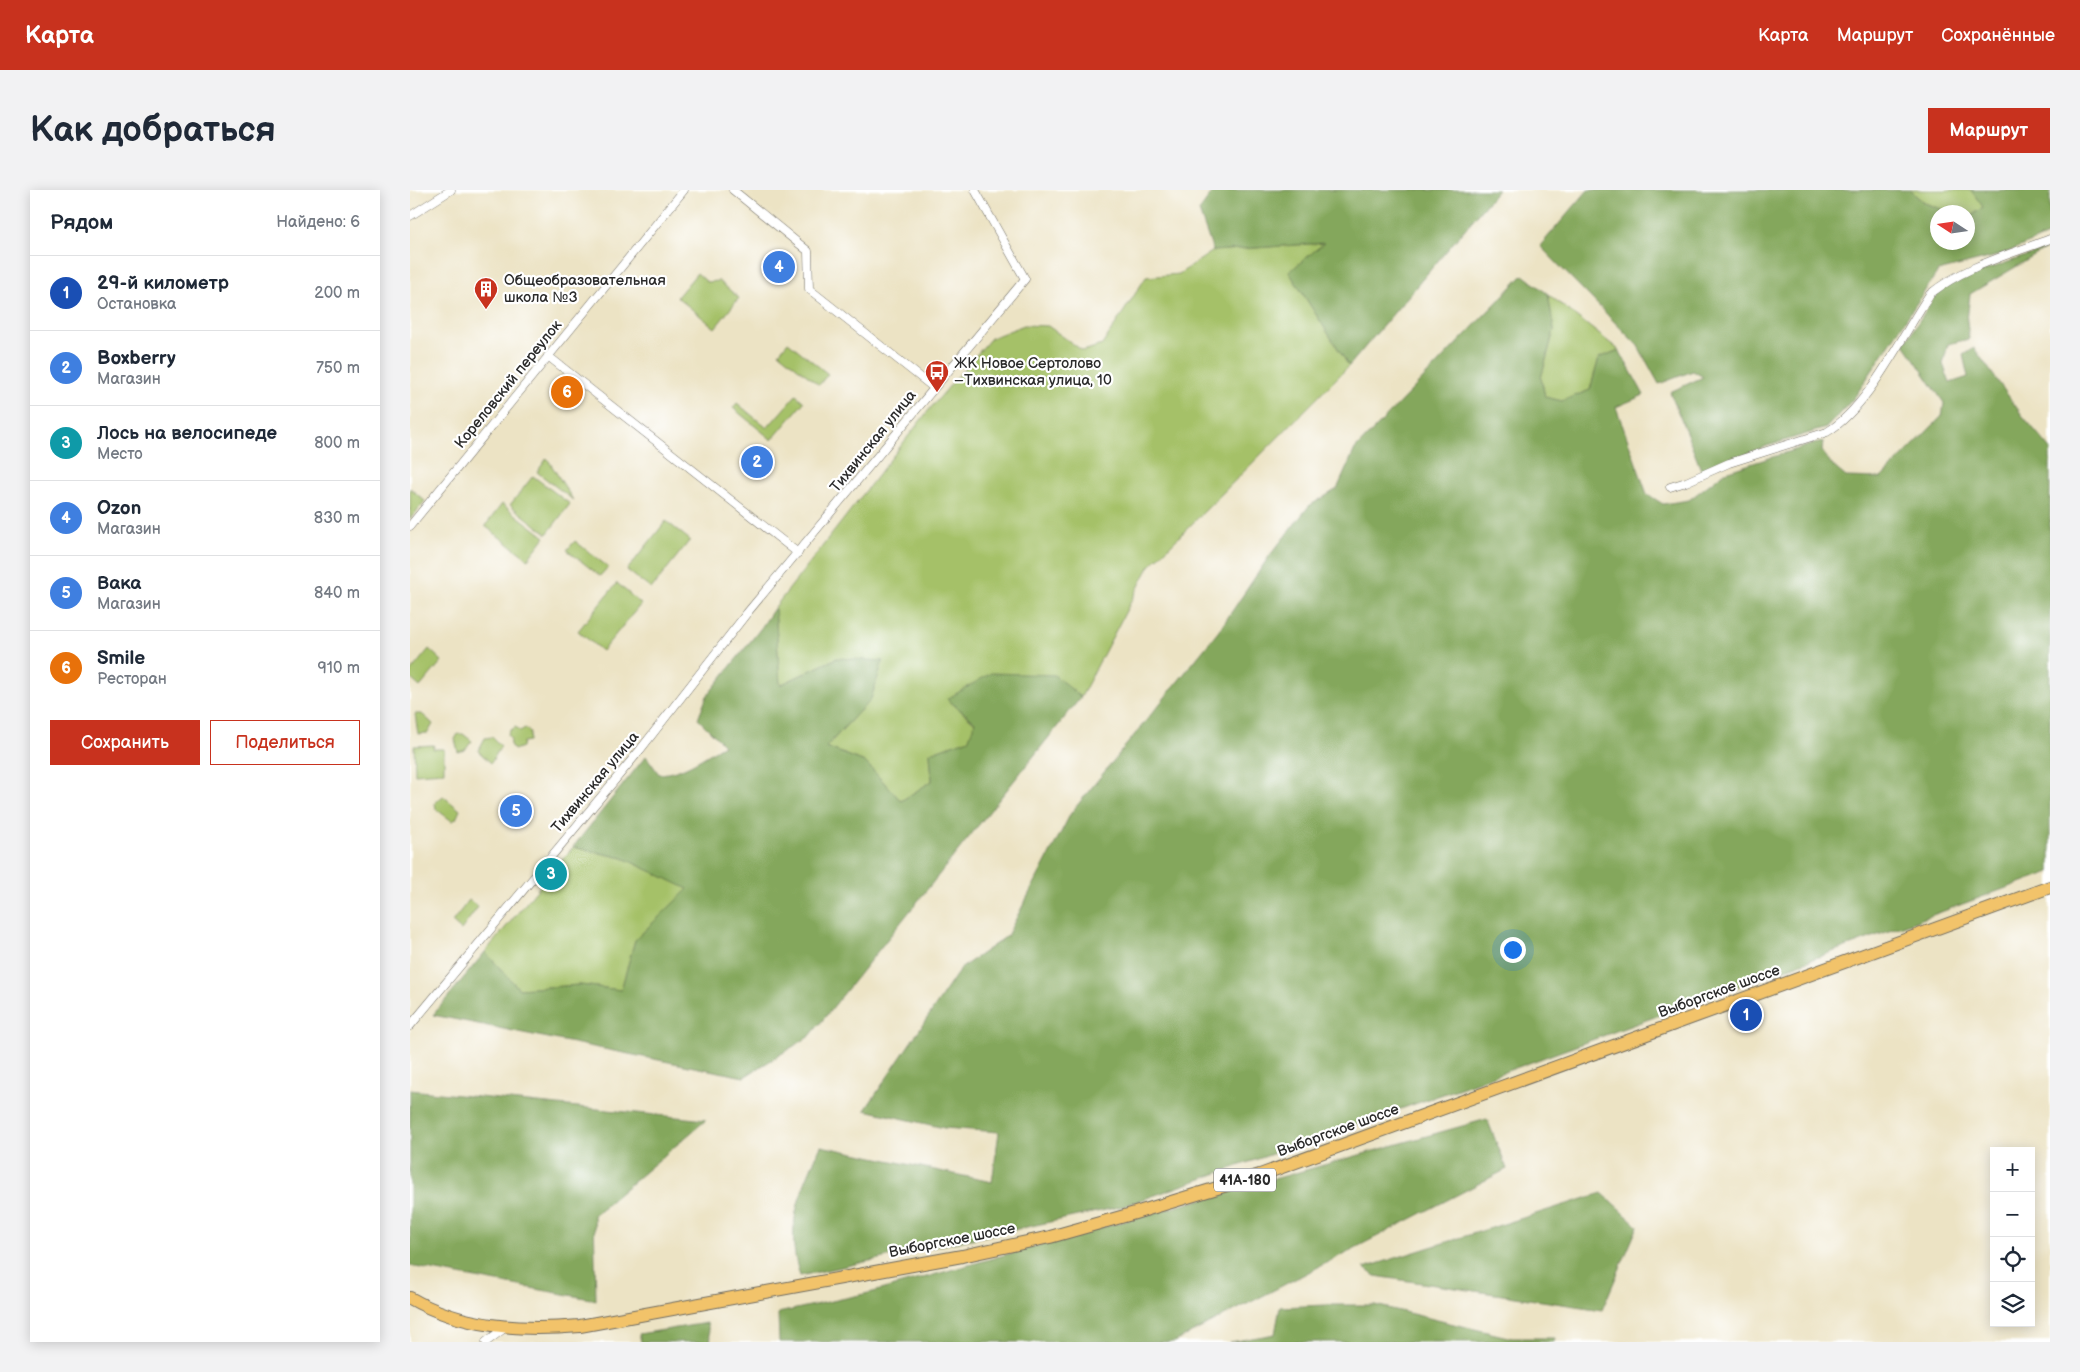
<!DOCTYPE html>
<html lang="ru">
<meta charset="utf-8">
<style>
:root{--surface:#fff;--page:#f2f2f3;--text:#1f2937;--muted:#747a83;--line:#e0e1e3;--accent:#c8321e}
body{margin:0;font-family:"Balsamiq Sans",sans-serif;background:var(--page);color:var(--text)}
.controls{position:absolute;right:15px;bottom:15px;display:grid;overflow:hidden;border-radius:0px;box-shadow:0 2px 12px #0003}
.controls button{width:45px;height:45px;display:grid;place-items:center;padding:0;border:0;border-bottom:1px solid var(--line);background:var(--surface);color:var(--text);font:25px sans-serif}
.compass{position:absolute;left:1520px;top:15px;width:45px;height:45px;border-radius:50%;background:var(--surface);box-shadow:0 2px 12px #0003;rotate:282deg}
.you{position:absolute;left:1102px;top:759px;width:18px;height:18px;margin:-12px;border:4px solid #fff;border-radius:50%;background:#1a73e8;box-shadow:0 0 0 8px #1a73e833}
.badge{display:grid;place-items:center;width:32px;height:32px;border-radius:50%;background:var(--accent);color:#fff;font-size:16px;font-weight:700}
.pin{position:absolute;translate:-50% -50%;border:2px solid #fff;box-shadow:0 1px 5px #0006}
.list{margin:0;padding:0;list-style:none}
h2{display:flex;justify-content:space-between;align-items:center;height:65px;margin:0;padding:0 20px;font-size:21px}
h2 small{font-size:16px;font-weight:400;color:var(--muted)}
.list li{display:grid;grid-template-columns:32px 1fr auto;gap:15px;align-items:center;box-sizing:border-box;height:75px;padding:0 20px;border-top:1px solid var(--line)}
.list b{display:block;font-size:19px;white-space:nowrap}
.list p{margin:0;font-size:16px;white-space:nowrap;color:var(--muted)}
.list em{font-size:16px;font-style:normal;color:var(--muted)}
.actions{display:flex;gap:10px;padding:15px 20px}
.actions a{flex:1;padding:11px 0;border:1px solid var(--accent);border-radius:0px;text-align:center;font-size:18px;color:var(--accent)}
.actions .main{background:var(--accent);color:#fff}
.icon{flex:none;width:28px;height:28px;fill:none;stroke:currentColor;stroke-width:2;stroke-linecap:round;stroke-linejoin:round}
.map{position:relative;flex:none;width:1640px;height:1152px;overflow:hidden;border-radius:0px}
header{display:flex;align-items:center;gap:30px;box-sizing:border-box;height:70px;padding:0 25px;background:var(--accent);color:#fff}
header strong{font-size:24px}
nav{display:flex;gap:28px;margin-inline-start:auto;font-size:18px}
.intro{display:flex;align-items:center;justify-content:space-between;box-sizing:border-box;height:120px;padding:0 30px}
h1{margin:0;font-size:35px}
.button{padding:12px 22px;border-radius:0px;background:var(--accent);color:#fff;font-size:18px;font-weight:700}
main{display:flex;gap:30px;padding:0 30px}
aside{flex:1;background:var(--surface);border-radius:0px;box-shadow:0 2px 12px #0003}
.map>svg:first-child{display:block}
</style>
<header>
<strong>Карта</strong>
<nav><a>Карта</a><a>Маршрут</a><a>Сохранённые</a></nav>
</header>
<div class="intro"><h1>Как добраться</h1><a class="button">Маршрут</a></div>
<main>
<aside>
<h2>Рядом<small>Найдено: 6</small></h2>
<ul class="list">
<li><span class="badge" style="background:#1a4fb4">1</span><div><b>29-й километр</b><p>Остановка</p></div><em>200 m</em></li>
<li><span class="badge" style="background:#3f7fe0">2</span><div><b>Boxberry</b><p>Магазин</p></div><em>750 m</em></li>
<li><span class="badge" style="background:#0f9aa8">3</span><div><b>Лось на велосипеде</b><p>Место</p></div><em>800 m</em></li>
<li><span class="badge" style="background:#3f7fe0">4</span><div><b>Ozon</b><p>Магазин</p></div><em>830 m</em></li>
<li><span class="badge" style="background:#3f7fe0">5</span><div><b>Вака</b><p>Магазин</p></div><em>840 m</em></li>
<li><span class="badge" style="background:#e8710a">6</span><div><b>Smile</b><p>Ресторан</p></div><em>910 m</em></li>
</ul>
<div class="actions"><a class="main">Сохранить</a><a>Поделиться</a></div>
</aside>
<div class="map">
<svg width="1640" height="1152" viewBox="0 0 1640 1152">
<rect width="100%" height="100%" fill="#fff"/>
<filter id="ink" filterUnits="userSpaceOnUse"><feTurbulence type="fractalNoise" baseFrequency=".02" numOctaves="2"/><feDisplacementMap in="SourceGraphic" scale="10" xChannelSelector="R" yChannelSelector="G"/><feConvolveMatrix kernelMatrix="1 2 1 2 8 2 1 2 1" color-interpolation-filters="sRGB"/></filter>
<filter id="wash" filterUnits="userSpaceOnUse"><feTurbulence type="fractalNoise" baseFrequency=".0096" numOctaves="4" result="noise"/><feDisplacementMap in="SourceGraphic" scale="20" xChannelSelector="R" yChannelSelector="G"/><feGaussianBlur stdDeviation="1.12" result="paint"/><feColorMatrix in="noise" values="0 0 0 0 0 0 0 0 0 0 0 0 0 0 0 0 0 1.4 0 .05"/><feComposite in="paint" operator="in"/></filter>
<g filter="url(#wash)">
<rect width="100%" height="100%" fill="#ece3c4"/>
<!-- green -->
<g fill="#a5c168" stroke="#68764a">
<path d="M1500,0H1561L1573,17L1558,29V22C1533,22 1518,18 1500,0Z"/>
<polygon points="915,53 879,82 939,176 739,377 671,507 644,485 537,509 565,533 559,549 520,563 522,591 491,611 455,572 416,557 461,509 427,468 370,495 365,417 518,221 581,148 614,135 638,136 673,161 692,155 736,87 769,84 803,61"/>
<polygon points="287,83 297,92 309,91 329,108 305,138 267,107"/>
<polygon points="1138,104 1209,160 1189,168 1180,200 1152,211 1135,207 1131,188 1144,140"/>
<polygon points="378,152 418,184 409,195 369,163"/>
<polygon points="386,205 394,212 362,250 323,218 327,213 357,238"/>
<polygon points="137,268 163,310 127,282"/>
<polygon points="123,286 160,314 137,344 100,315"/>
<polygon points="0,298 15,311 0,329"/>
<polygon points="92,314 135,347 118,369 75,336"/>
<polygon points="256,331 280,350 241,399 217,380"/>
<polygon points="165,351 198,377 190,386 157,360"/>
<polygon points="207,393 231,414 192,461 168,441"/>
<polygon points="19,459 32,471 10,497 0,488 0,482"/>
<polygon points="5,524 12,524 23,534 18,543 8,544"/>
<polygon points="106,537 110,541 115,538 120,542 119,551 113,552 112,557 104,560 100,555 101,550 98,545 99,541"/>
<polygon points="48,544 53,544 62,551 55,560 48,562 45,549"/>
<polygon points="82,547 91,556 81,573 68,561 75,548"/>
<polygon points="24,555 23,559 34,559 34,582 5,584 4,556"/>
<polygon points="33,606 50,620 46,629 42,631 26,619 25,613"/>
<polygon points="163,657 213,668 279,699 225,750 211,800 170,795 109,799 75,762"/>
<polygon points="59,710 68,717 51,740 42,732"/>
</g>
<!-- forest -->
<g fill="#84a75c" stroke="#586944">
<polygon points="804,0 1088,0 939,176 879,82 914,53 803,61 789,21"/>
<polygon points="1178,0 1500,0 1514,13 1540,22 1528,22 1528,52 1558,52 1558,29 1573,17 1561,0 1640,0 1640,44 1591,65 1528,81 1444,208 1416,238 1357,256 1292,282 1260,202 1293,187 1283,181 1249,194 1228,156 1130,56"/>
<path d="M1636,59L1560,104L1557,131L1559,149L1538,154L1533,174L1540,193L1558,187L1553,165L1564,158L1612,225L1640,258V682L1059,895L714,1016L390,1086C374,1036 390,1002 411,956L582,992L589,942L534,938L455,920L551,778L597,746L661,623L808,442L860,365L899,316L927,299L945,259L1113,85L1138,104L1144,140L1131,188L1135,207L1152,211L1180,200L1189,168L1209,160L1234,205L1206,217L1237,304L1253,314L1279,310L1315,282L1413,251L1412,261L1423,276L1436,287L1471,288L1532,226L1534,213L1494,154L1525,106L1546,90Z"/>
<path d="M365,417L370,495L427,468L473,471L461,509L416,557L455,572L491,611L522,591L520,563L559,549L565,532L537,509L581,483L644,485L671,507L400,846L334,887L23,825L75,762L109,799L170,795L211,800L225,750L278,699L213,668L163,657L236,566L249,584C273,583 294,567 314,555L288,529L297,506L351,438Z"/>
<polygon points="0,900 296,930 184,1025 186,1110 0,1076"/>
<polygon points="1077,929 1097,979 764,1152 369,1152 368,1123 463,1102"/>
<polygon points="1192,1003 1228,1036 1192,1120 965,1086 954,1078"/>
<polygon points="916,1115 965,1115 1102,1148 1145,1148 1144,1152 820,1152 865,1144 870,1117"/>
<polygon points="297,1133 301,1152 231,1152 229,1144"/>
</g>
</g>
<g filter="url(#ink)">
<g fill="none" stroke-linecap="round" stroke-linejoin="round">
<!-- street casing -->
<g stroke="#6f6b61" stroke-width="9">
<g id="street">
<polyline points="323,0 398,61 399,99 524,198"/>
<polyline points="0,26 41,0"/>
<polyline points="138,166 388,363"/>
<path d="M1260,297L1276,292L1319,273L1417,242C1459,217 1492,145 1520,104C1555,76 1599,65 1640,49"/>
<polyline points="0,336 274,0"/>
<polyline points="0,836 230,560 337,423 615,89 565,0"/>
<polyline points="76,1152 96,1137"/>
</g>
</g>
<!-- primary casing -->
<g stroke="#6f6b61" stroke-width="14">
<path id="primary" d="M0,1108C52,1138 112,1141 170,1136L552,1066L640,1047L725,1023L850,985L1640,697"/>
</g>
<!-- street -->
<use href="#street" stroke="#fff" stroke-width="8"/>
<!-- primary -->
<use href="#primary" stroke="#f2c36a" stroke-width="12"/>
</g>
</g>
<!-- icons -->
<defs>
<g id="building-pin" transform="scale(1.25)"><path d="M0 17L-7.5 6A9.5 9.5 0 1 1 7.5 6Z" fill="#c8321e" stroke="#fff"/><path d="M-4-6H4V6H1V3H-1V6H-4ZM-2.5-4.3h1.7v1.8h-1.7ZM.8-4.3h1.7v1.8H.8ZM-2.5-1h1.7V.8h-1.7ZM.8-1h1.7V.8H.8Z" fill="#fff"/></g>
<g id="bus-pin" transform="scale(1.25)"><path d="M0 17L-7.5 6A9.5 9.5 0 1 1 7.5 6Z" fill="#c8321e" stroke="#fff"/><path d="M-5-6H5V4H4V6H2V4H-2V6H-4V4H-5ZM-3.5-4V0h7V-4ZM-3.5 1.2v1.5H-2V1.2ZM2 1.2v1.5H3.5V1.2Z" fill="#fff"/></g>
</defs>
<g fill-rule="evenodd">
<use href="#building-pin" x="76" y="99"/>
<use href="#bus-pin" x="527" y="182"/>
</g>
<g text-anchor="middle" stroke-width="4.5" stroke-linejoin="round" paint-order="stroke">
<!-- shield labels -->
<rect fill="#fff" stroke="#6b6b6b" stroke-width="1" x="804" y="978.5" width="62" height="23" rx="4"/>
<g font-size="14" font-weight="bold" fill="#2b2b2b">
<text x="835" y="995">41А-180</text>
</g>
<!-- poi labels -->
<g font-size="15" fill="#2b2b2b" stroke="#fff" text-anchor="start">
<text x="94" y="95">Общеобразовательная<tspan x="94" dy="17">школа №3</tspan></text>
<text x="544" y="178">ЖК Новое Сертолово<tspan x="544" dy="17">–Тихвинская улица, 10</tspan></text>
</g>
<!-- street labels -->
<g font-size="15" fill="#2b2b2b" stroke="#fff">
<text transform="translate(98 194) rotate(-51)" y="5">Кореловский переулок</text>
<text transform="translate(463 251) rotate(-51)" y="5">Тихвинская улица</text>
<text transform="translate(185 592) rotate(-50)" y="5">Тихвинская улица</text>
<text transform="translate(1309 801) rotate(-20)" y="5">Выборгское шоссе</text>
<text transform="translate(928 940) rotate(-20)" y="5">Выборгское шоссе</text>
<text transform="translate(542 1050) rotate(-11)" y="5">Выборгское шоссе</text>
</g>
</g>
</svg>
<div class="controls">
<button>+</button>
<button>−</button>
<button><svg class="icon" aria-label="locate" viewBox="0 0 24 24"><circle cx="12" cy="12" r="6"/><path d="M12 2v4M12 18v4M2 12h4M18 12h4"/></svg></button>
<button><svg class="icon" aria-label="layers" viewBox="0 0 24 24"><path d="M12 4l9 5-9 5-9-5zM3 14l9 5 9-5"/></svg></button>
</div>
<svg class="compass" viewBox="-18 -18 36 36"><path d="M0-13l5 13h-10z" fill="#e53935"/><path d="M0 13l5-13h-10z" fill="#747a83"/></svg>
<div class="you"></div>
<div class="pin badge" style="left:1336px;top:825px;background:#1a4fb4">1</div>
<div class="pin badge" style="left:347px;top:272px;background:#3f7fe0">2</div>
<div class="pin badge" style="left:141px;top:684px;background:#0f9aa8">3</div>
<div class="pin badge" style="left:369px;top:77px;background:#3f7fe0">4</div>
<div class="pin badge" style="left:106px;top:621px;background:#3f7fe0">5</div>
<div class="pin badge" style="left:157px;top:202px;background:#e8710a">6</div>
</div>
</main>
